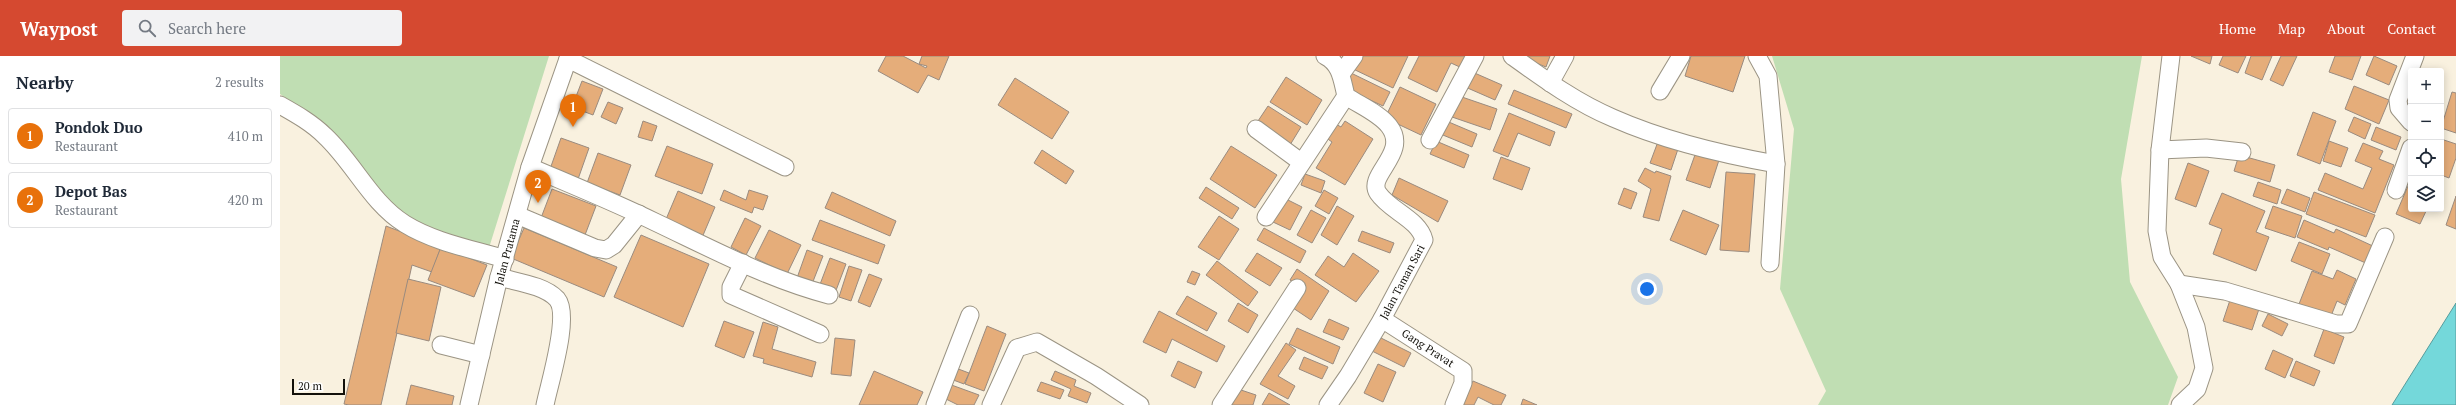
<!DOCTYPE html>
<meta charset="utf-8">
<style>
:root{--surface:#fff;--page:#f2f2f3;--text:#1f2937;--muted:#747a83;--line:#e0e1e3;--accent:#d54930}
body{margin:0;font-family:"PT Serif",serif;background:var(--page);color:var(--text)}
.controls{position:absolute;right:12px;top:12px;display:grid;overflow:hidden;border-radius:4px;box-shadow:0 2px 10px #0003}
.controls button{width:36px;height:36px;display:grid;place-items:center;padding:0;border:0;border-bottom:1px solid var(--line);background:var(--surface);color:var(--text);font:20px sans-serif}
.scale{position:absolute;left:12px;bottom:10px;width:53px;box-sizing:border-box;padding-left:4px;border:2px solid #13110b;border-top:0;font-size:11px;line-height:14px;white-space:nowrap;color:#13110b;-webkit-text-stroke:3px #fff;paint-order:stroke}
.you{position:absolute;left:1367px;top:233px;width:14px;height:14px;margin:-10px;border:3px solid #fff;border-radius:50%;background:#1a73e8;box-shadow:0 0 0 6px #1a73e833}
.badge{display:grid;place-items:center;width:26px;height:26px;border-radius:50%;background:var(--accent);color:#fff;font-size:13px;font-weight:700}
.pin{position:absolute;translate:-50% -33px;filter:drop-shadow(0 1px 2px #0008)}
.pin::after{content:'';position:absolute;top:21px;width:14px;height:12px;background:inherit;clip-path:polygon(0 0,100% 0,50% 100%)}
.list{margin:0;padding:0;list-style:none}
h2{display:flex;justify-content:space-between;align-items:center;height:52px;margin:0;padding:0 16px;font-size:17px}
h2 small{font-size:13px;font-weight:400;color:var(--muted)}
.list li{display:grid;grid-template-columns:26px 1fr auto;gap:12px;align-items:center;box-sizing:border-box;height:56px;margin:0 8px 8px;padding:0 8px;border:1px solid var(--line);border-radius:4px}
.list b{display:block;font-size:15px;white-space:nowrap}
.list p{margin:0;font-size:13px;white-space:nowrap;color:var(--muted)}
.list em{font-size:13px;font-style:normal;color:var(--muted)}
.icon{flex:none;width:22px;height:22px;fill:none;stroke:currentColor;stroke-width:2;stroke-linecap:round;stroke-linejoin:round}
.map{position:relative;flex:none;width:2176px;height:349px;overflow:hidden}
header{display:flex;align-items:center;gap:24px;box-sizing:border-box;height:56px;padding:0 20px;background:var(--accent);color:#fff}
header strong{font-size:19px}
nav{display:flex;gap:22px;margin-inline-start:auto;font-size:14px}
.search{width:280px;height:36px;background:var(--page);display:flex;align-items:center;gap:10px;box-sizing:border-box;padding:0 14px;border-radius:4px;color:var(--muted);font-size:15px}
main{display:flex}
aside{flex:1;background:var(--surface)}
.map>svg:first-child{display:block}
</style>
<header>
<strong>Waypost</strong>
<div class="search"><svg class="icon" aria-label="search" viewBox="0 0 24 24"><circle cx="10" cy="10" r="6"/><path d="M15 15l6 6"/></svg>Search here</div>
<nav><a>Home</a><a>Map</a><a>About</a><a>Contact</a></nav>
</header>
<main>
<aside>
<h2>Nearby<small>2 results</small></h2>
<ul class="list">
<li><span class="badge" style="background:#e8710a">1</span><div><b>Pondok Duo</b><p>Restaurant</p></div><em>410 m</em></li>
<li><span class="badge" style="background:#e8710a">2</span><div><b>Depot Bas</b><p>Restaurant</p></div><em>420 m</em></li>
</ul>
</aside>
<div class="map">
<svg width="2176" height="349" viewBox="0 0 2176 349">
<rect width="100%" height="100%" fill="#f9f1df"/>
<!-- green -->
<g fill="#c0deb3">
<polygon points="0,0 269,0 208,195 128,168 37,62 0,38"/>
<polygon points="1492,0 1862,0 1841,123 1850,226 1898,321 1888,349 1538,349 1546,335 1500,233 1514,73"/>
</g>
<!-- water -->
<polygon fill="#74d8da" stroke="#579c9c" points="2176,247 2176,349 2112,349"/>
<!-- building -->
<g fill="#e5ad7a" stroke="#9a8b7f">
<polygon points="606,0 623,0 646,12 647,10 639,8 642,0 669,0 659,24 648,19 638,37 598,15"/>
<polygon points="1077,0 1128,0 1113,32 1071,12"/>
<polygon points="1139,0 1188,0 1182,12 1171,7 1157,36 1128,22"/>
<polygon points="1239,0 1270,0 1266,11"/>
<polygon points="1411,0 1465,0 1453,36 1405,20"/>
<polygon points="1911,0 1932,0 1930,8"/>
<polygon points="1943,0 1966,0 1958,17 1939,9"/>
<polygon points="1971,0 1992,0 1982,24 1965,17"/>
<polygon points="2001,0 2017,0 2003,30 1990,24"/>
<polygon points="2055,0 2081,0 2072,24 2049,16"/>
<polygon points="2094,0 2117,10 2109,29 2086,19"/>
<polygon points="1190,15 1222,29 1215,44 1183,30"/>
<polygon points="1071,17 1110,36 1103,50 1065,32"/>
<polygon points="1006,21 1042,44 1027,69 990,46"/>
<polygon points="735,22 789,56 772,83 718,49"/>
<polygon points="302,25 323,33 313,59 292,51"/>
<polygon points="2074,30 2109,44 2099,68 2065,53"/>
<polygon points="1120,31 1156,48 1141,79 1105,62"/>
<polygon points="1234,34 1292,58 1286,72 1228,48"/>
<polygon points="2172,36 2176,37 2176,77 2161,72"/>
<polygon points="1179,40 1217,53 1210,74 1172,61"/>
<polygon points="328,46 343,52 336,68 321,61"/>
<polygon points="988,50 1021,71 1010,89 976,68"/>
<polygon points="2033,56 2056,65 2040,108 2017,99"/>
<polygon points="1229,57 1275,76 1270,90 1238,77 1228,101 1213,95"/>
<polygon points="2074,61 2091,68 2085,83 2068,75"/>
<polygon points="1164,64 1197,78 1192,91 1158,77"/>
<polygon points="363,65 377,70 372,85 358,81"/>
<polygon points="1065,65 1093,83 1065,129 1036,112 1052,86 1045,81 1054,67 1061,71"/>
<polygon points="2096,71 2121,81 2116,94 2091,84"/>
<polygon points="281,82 309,92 297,126 269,116"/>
<polygon points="1379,83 1399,90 1391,114 1370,107"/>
<polygon points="2161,83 2176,88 2176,102 2169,122 2161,119"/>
<polygon points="1156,85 1189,99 1184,112 1150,98"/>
<polygon points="2049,85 2068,92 2061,111 2043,105"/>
<polygon points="2083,87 2103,95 2099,103 2114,109 2095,157 2038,134 2045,117 2083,133 2092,112 2075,105"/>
<polygon points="387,90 433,108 422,138 375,120"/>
<polygon points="951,90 997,119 975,152 930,123"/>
<polygon points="762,94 794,115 786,128 754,107"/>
<polygon points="1416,96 1439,104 1430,132 1406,124"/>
<polygon points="318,97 351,109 340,139 307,127"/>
<polygon points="1959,99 1995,109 1990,126 1954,115"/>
<polygon points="1221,101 1250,112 1242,134 1213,123"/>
<polygon points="1908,107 1929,115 1916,151 1895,143"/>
<polygon points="1365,112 1375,117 1376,115 1391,120 1379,165 1363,161 1371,133 1358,125"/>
<polygon points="1446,116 1475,118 1469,196 1440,194"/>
<polygon points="1025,118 1045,125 1041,137 1021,129"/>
<polygon points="1119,122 1168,145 1158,166 1112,139"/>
<polygon points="2131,123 2131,153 2147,153 2140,168 2116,158"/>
<polygon points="1978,126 2001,134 1997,148 1973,140"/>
<polygon points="926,131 959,152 952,163 919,142"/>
<polygon points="1344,132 1357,137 1351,153 1338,148"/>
<polygon points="272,133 316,150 305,179 261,162"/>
<polygon points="2007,133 2030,142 2025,156 2001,147"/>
<polygon points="444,134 466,144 469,134 488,140 483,154 474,151 472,157 440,144"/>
<polygon points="1044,134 1058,142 1049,158 1035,150"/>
<polygon points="398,135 435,151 421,184 384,168"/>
<polygon points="552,136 616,165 610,180 545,152"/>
<polygon points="2034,136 2095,159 2086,181 2026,158"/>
<polygon points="1942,137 1985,155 1976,176 1989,181 1976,215 1933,198 1942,173 1929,168"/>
<polygon points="2176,140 2176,173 2166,169"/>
<polygon points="1004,142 1022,151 1010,174 993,166"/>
<polygon points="1057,150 1074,160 1057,189 1041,179"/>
<polygon points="1993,150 2022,160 2015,182 1985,172"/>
<polygon points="1031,154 1046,162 1032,187 1017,179"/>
<polygon points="1403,154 1439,169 1426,199 1390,184"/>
<polygon points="939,160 959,173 939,204 918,191"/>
<polygon points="465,162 481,170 466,199 451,191"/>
<polygon points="540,164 605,189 598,208 532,184"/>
<polygon points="2024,164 2054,177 2056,173 2095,191 2088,208 2049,191 2048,194 2017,181"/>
<polygon points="106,170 161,191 152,216 132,209 101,349 69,349 64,348"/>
<polygon points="244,172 337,211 324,241 231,202"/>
<polygon points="984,172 1026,195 1020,207 977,184"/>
<polygon points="489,174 521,189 507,218 475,202"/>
<polygon points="1082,175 1114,187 1110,197 1078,185"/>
<polygon points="361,179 429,208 403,271 334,241"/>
<polygon points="2019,186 2050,198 2042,218 2011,205"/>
<polygon points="161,191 207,209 194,241 148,224"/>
<polygon points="527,194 543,200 532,228 517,222"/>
<polygon points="977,197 1002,212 990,230 965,215"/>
<polygon points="1073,197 1099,215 1076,246 1035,219 1048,200 1064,211"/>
<polygon points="550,202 566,208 555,237 539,231"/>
<polygon points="937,205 978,236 968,250 926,219"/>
<polygon points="569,210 582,214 571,245 559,241"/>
<polygon points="1017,213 1049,235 1031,264 1013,252 1024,234 1010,224"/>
<polygon points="2057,214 2076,223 2065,249 2057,245 2051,260 2019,248 2032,215 2053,223"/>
<polygon points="912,215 920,218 915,229 907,226"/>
<polygon points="589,218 602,223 590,251 578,246"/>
<polygon points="128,223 161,231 149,285 116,277"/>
<polygon points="907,240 937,257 927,275 896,258"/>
<polygon points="1951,241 1980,250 1972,274 1943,265"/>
<polygon points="958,247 978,259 968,277 948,265"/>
<polygon points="879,255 945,290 937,306 892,283 886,297 863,286"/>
<polygon points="1988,258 2008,268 2002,280 1982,270"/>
<polygon points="1049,263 1069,272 1063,284 1043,276"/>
<polygon points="444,265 474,276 464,302 435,290"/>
<polygon points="483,266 498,271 492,293 536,306 532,321 483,307 484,303 473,300"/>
<polygon points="707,270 726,278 704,335 685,328"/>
<polygon points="1017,272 1060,291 1053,308 1009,288"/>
<polygon points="2044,273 2064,281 2054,308 2034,300"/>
<polygon points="1099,281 1131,297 1124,311 1092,295"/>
<polygon points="555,282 575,284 571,320 551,318"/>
<polygon points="1006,287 1016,294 998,320 1015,330 1008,343 980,328"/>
<polygon points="1993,294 2013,303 2005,322 1985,313"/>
<polygon points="1024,301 1048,311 1042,323 1019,313"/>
<polygon points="898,305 922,316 915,332 891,320"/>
<polygon points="2016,305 2040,315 2034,330 2010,320"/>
<polygon points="1098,308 1116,316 1103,346 1084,337"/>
<polygon points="673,311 689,317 684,328 668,322"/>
<polygon points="594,315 643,336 637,349 579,349"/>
<polygon points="775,315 796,324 794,330 811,337 807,347 788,340 791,333 771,324"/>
<polygon points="1193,325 1226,339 1221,349 1214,349 1198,341 1194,349 1180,349"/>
<polygon points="761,326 784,334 780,343 757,335"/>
<polygon points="666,327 699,339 694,349 678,349 660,340"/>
<polygon points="131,329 174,340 172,349 126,349"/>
<polygon points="958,333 976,339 973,349 952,349"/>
<polygon points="989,337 1010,349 982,349"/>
<polygon points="1243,343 1257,349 1241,349"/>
</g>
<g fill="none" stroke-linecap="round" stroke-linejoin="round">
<!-- minor casing -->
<g stroke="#9b9484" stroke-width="19">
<g id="minor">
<path d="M1045,0C1061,8 1062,24 1066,40C1079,49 1099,57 1109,70C1130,97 1086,119 1098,137C1110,155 1139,163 1144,184L1102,263L1068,320L1048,349"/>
<path d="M1232,0C1264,23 1297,47 1333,62C1385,85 1440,98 1496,108L1490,207"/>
<polyline points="1477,0 1488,20 1496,108"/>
<polyline points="1891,0 1880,94 1877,175 1882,201 1899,228 1916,271 1924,312 1917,333 1900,349"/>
<polyline points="288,3 505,111"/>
<polyline points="1061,18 1074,0"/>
<polyline points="1270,27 1285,0"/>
<polyline points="1380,35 1401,0"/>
<path d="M0,49C16,58 32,67 45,80C74,107 91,147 125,168C154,186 192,193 225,203"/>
<polyline points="2131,66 2119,52 2118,44 2135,0"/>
<polyline points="976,73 1021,106"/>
<polyline points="1150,84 1195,0"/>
<polyline points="1880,94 1926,92 1962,96"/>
<path d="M250,111C292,129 334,146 375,166C432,193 488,223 549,239"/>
<polyline points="2116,134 2131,92"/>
<polyline points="237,159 315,192 326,194 334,189 359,158"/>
<polyline points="986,161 1066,40"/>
<polyline points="463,207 451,231 451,239 540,278"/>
<path d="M219,221C236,226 264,229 277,243C291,260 269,328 265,349"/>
<polyline points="1899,228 1945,235 2056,268 2068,268 2105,181"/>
<polyline points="1102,263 1183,315 1183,327 1174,349"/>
<polyline points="161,289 201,299"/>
<polyline points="189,349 219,221 250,111 289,0"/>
<polyline points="655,349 690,259"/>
<polyline points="711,349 737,292 757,286 816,320 860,349"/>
<polyline points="941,349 1017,232"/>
</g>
</g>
<!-- minor -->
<use href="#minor" stroke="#fff" stroke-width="17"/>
</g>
<g text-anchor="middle" stroke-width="3" stroke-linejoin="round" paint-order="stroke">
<!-- street labels -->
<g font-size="11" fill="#13110b" stroke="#fff">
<text transform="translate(227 196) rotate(-75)" y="4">Jalan Pratama</text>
<text transform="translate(1122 226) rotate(-62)" y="4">Jalan Taman Sari</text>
<text transform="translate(1148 292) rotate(33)" y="4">Gang Pravat</text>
</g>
</g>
</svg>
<div class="controls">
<button>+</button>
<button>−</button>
<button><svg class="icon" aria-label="locate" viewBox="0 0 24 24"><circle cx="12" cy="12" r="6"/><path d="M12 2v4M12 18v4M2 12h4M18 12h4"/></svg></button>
<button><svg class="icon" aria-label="layers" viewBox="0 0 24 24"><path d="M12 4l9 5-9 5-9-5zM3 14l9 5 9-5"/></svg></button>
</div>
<div class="scale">20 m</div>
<div class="you"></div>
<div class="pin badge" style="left:293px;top:71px;background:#e8710a">1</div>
<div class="pin badge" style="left:258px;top:147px;background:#e8710a">2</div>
</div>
</main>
